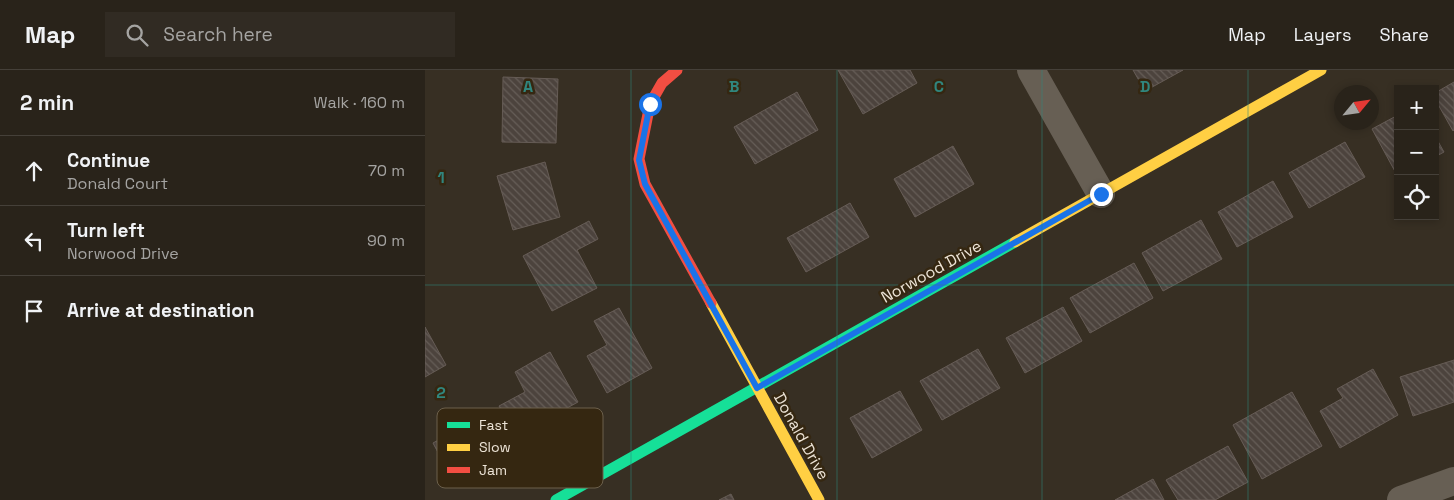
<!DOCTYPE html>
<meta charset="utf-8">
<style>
:root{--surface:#29231a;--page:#312b23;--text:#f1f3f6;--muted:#a5a4a2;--line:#454039}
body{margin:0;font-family:"Space Grotesk",sans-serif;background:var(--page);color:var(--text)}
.controls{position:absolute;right:15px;top:15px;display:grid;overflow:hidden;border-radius:0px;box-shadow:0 2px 8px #0003}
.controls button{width:45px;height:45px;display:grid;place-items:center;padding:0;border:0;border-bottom:1px solid var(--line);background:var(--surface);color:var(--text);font:25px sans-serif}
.compass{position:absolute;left:909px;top:15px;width:45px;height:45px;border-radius:50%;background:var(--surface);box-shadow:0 2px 8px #0003;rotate:61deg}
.stop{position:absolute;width:15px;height:15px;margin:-11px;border:4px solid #1a73e8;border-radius:50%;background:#fff}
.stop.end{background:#1a73e8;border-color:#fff;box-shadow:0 1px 5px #0008}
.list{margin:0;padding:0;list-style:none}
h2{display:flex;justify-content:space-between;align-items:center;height:65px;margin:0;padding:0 20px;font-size:21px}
h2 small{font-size:16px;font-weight:400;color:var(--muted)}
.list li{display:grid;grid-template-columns:32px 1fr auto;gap:15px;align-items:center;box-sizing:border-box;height:70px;padding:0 20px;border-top:1px solid var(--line)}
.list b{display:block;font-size:19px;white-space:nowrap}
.list p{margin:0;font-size:16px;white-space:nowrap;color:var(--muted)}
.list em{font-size:16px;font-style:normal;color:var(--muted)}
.icon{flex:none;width:28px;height:28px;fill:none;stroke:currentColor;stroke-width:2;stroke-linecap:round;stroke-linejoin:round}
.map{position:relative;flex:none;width:1029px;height:430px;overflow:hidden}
header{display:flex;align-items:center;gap:30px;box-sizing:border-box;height:70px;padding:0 25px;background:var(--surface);border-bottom:1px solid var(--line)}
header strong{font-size:24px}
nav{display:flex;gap:28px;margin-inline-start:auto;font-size:18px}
.search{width:350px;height:45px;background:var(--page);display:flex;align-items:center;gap:12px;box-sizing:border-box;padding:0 18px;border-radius:0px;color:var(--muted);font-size:19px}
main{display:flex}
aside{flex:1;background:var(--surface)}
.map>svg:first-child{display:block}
</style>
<header>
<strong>Map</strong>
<div class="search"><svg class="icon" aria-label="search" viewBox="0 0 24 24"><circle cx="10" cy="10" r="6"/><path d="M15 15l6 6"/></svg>Search here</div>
<nav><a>Map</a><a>Layers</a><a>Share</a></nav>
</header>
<main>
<aside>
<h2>2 min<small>Walk · 160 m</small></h2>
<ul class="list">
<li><svg class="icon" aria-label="ahead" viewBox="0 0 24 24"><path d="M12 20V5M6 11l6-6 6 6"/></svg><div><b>Continue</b><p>Donald Court</p></div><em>70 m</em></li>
<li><svg class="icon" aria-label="left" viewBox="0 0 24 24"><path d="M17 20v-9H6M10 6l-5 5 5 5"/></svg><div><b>Turn left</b><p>Norwood Drive</p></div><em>90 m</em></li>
<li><svg class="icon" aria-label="arrive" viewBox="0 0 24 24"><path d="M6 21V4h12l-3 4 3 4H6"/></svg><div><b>Arrive at destination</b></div></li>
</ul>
</aside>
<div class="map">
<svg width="1029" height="430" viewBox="0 0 1029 430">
<defs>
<pattern id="building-back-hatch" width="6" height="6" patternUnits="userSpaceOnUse" patternTransform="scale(1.25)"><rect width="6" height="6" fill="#4c433d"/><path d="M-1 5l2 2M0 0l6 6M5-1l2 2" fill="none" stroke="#665e58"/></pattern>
</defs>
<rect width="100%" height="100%" fill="#372f23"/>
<!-- building -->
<g fill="url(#building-back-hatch)" stroke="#665c56">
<polygon points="413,0 485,0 492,13 438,44"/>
<polygon points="708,0 758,0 720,21"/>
<polygon points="78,7 133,9 131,73 77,72"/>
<polygon points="1029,12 1029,60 1028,61 1010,29 1010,23"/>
<polygon points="372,22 393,60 330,94 309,57"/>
<polygon points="973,45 973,107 947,59"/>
<polygon points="1010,66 1019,82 1010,87"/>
<polygon points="920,72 940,107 884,138 864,103"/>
<polygon points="528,76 549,114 490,147 469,109"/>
<polygon points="120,92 135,147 88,160 72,106"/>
<polygon points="848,111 868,147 812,177 793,142"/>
<polygon points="425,133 444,167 381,202 362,168"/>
<polygon points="776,150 797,189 738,221 717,183"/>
<polygon points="164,151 173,169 152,180 172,218 127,241 98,186"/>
<polygon points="709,193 728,228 665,263 645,228"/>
<polygon points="638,237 657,271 600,303 581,268"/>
<polygon points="194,238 227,298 182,323 162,286 182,275 169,251"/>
<polygon points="0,257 21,295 0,307"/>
<polygon points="553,279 575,318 517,350 495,311"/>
<polygon points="125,282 153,332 91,366 74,336 100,322 90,302"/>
<polygon points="1029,290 1029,332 988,346 975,307"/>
<polygon points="948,299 973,345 915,378 895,341 918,328 912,319"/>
<polygon points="475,321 497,360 447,388 425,348"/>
<polygon points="867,322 897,376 837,409 808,355"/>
<polygon points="55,347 75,382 27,409 8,373"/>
<polygon points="803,376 823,412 790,430 753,430 741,410"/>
<polygon points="728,409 739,430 690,430"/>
<polygon points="306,424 309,430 294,430"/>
</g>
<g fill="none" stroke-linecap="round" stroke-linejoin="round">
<!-- street -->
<g stroke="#675f54" stroke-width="28">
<polyline points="606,0 676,124"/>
<polyline points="976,430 1029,411"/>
</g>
<!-- fast -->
<polyline stroke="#16e098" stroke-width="11" points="131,430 590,172"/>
<!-- slow -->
<g stroke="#ffcf43" stroke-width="11">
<polyline points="590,172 896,0"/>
<polyline points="286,233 394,430"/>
</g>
<!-- jam -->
<polyline stroke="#f24e42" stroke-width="11" points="252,0 237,13 225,34 214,89 220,114 286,233"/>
</g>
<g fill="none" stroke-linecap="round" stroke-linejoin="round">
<!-- route -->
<polyline stroke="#1a73e8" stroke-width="6" points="225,34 214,90 220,114 332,318 676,124"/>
</g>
<!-- grid -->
<path fill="none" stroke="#30867e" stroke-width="1" stroke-opacity="0.55" d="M206,0V430M412,0V430M617,0V430M823,0V430M0,215H1029"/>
<g text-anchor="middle" stroke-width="5" stroke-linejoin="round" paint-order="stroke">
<!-- street labels -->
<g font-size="16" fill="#ede4d7" stroke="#352711">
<text transform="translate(506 201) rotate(-29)" y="6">Norwood Drive</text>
<text transform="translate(377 366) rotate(61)" y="6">Donald Drive</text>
</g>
</g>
<!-- legend -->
<rect x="12" y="338" width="166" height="80" rx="8" fill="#352711" stroke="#6c604c" stroke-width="1"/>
<rect x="22" y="352" width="23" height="6" fill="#16e098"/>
<rect x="22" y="374" width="23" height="7" fill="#ffcf43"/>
<rect x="22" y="397" width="23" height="6" fill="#f24e42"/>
<g font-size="14" fill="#ede4d7">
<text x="54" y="360">Fast</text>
<text x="54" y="382">Slow</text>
<text x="54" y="405">Jam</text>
</g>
<g font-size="16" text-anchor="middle" font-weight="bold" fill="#30867e" stroke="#352711" stroke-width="5" stroke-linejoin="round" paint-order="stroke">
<text x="103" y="22">A</text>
<text x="309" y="22">B</text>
<text x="514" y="22">C</text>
<text x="720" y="22">D</text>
<text x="16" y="113">1</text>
<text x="16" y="328">2</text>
</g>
</svg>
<div class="controls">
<button>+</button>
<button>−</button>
<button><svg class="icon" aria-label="locate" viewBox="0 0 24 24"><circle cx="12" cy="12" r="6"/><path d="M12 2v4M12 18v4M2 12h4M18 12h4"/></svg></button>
</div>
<svg class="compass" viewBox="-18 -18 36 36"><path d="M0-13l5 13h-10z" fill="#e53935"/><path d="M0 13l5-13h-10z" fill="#a5a4a2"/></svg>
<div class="stop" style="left:225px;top:34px"></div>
<div class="stop end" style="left:676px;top:124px"></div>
</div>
</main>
